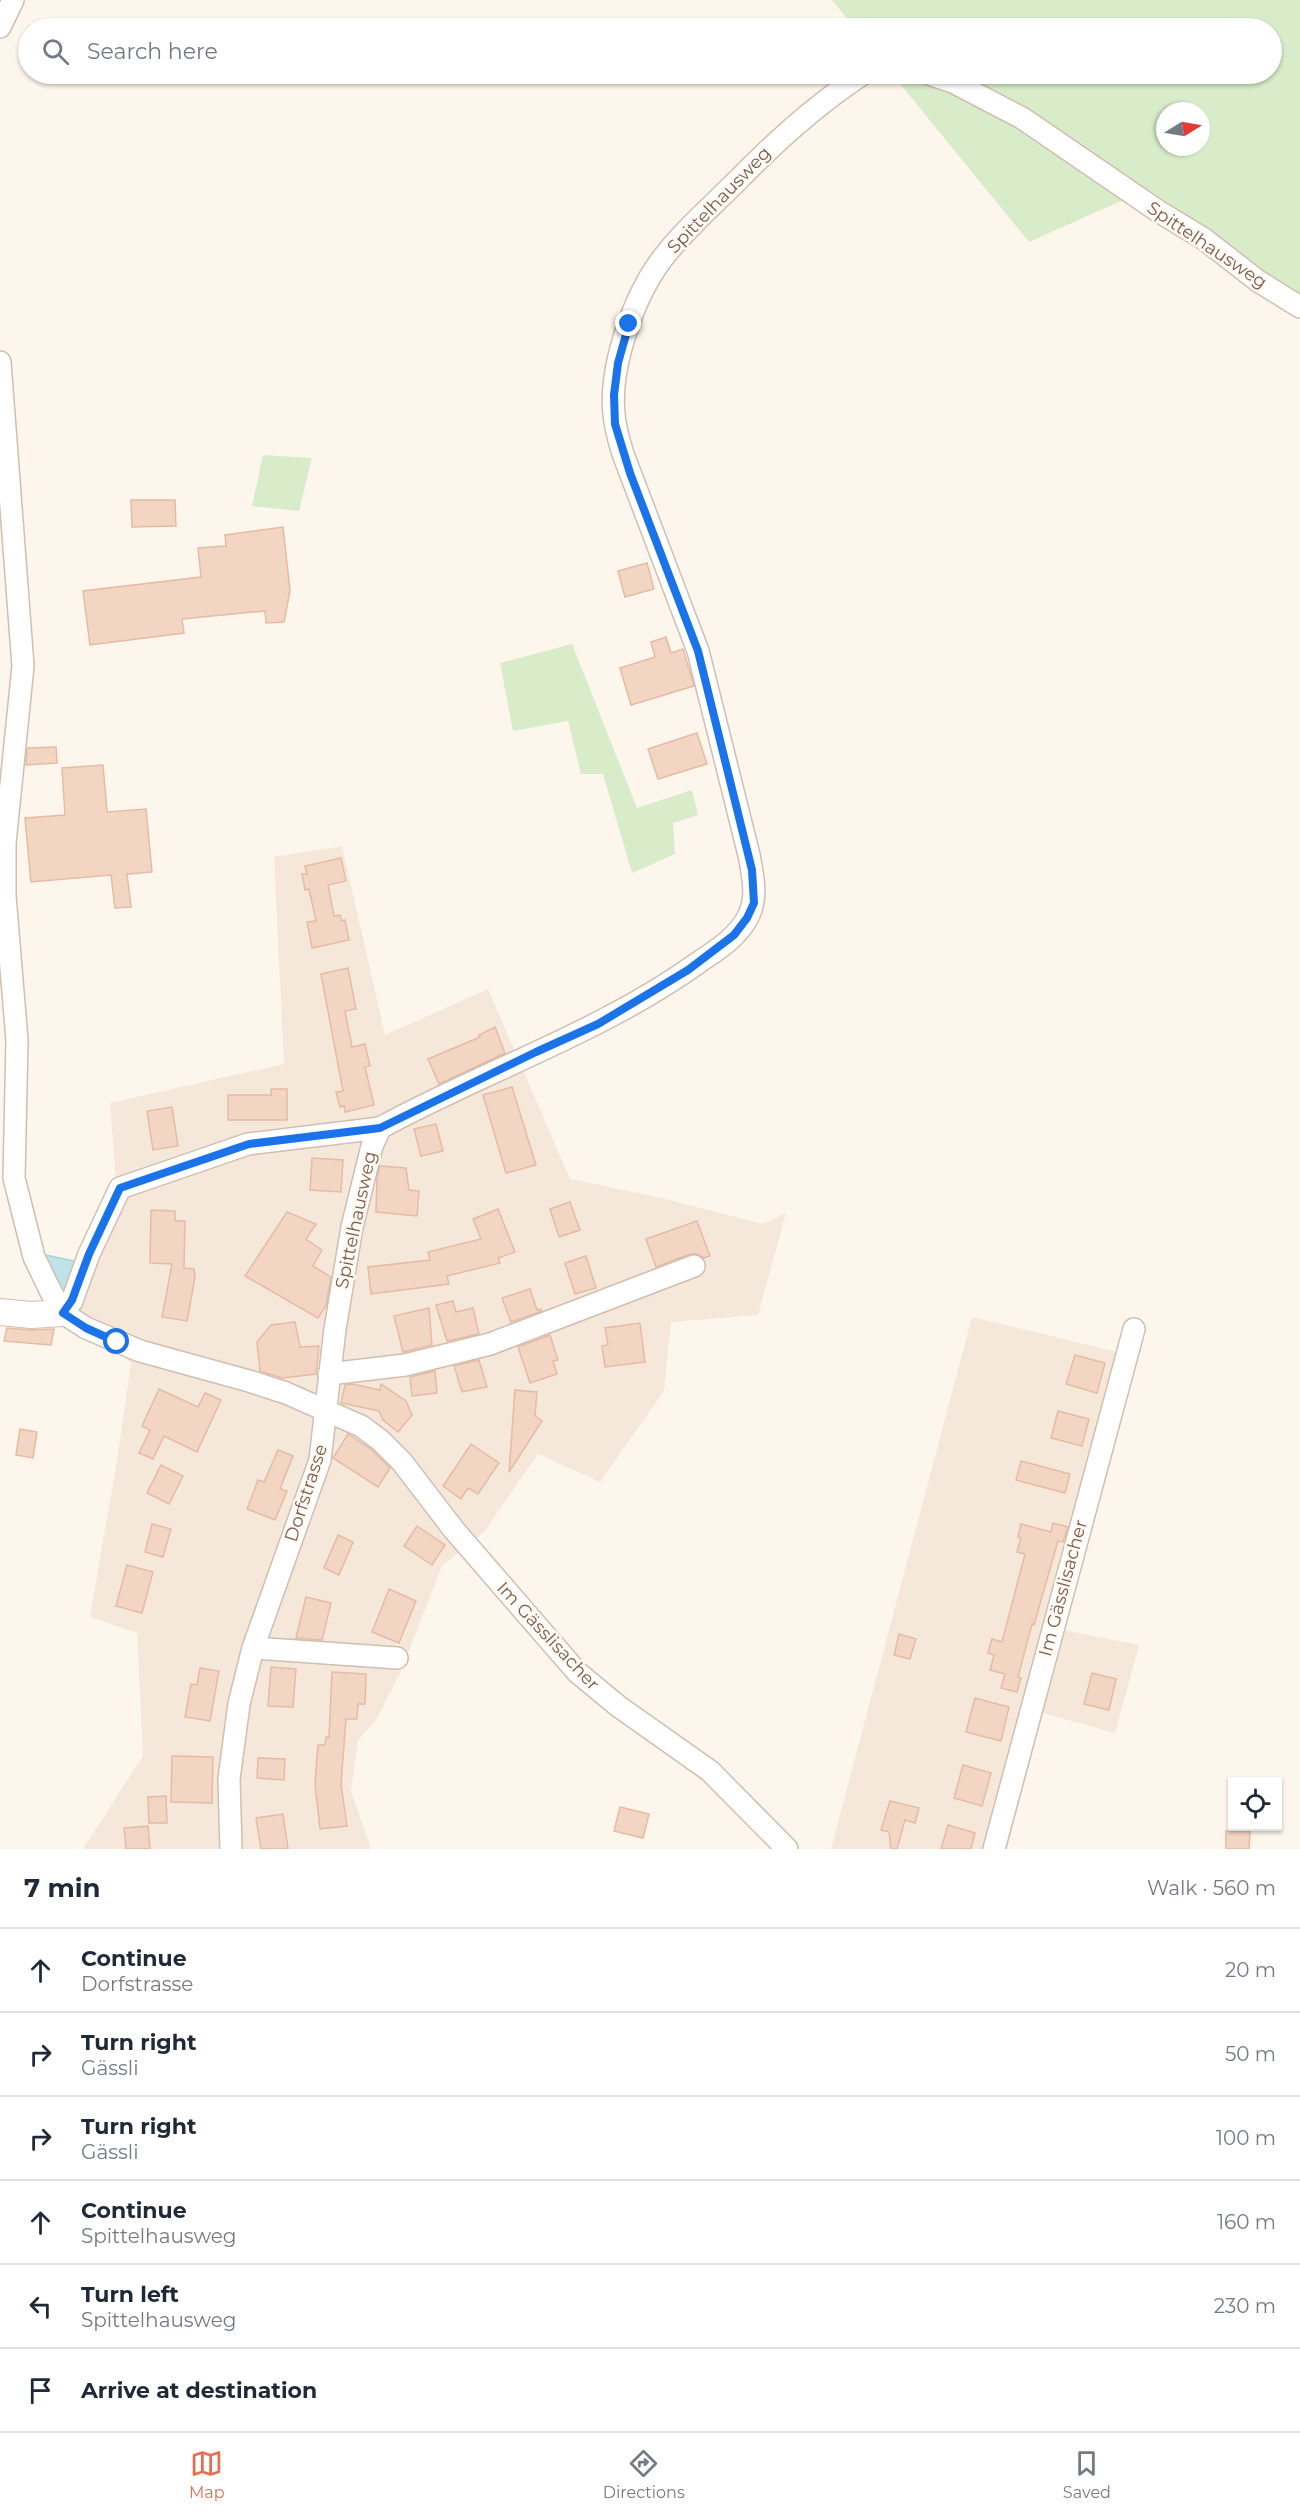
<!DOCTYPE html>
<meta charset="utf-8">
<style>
:root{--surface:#fff;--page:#f6f6f7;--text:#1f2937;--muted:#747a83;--line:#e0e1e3;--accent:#e76f51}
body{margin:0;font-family:Montserrat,sans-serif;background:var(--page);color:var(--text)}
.controls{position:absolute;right:18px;bottom:18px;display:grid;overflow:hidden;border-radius:0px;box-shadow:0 2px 4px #0004}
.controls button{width:54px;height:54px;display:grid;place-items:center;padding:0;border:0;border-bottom:2px solid var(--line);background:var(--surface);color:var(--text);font:30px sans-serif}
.compass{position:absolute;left:1156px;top:102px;width:54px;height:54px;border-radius:50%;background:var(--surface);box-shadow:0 2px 4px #0004;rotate:79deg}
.stop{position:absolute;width:18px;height:18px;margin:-14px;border:4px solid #1a73e8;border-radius:50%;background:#fff}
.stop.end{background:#1a73e8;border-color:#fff;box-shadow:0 2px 6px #0008}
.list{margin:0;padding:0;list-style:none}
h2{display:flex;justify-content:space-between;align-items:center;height:78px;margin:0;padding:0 24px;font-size:26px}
h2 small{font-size:20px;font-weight:400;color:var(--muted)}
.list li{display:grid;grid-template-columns:39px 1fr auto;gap:18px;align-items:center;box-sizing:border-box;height:84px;padding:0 24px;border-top:2px solid var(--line)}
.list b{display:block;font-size:22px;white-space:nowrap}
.list p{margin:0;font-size:20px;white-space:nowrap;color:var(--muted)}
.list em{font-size:20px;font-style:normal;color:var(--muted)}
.icon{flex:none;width:33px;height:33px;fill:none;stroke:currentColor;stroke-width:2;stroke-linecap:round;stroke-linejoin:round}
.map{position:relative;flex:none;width:1300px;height:1849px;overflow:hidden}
.search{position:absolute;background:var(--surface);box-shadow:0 2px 4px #0004;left:18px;right:18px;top:18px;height:66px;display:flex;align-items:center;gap:15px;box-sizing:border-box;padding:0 21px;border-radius:33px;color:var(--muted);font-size:22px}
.sheet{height:582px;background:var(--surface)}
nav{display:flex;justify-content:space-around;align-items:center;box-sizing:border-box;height:84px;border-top:2px solid var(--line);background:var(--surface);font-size:16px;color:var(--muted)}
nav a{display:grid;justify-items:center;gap:3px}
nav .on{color:var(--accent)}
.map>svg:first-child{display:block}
</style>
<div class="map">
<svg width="1300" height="1849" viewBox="0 0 1300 1849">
<rect width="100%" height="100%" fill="#fdf6ec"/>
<!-- residential -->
<g fill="#f5e8da">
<polygon points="342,846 385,1035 488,989 570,1179 658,1197 763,1224 786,1213 758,1315 671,1322 664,1391 600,1482 538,1454 484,1532 442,1566 401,1671 376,1720 358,1740 351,1791 371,1849 83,1849 143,1756 137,1633 90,1617 118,1454 131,1363 63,1313 116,1183 110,1103 284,1064 274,857"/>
<polygon points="972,1317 1138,1357 1064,1630 1139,1645 1115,1733 1043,1713 1007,1849 831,1849"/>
</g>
<!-- green -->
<g fill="#d8ecc9" fill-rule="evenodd">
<path d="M832,0H1300V299L1148,189L1029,242L892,74H1272V28H855ZM1165,111H1201V147H1165Z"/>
<polygon points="263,455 312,458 299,511 252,506"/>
<polygon points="572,644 637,808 692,790 698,815 673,823 675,854 632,873 603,774 581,774 568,721 513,731 500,663"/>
</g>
<!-- water -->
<polygon fill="#bfe3e8" stroke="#a5d3da" stroke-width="1.5" points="45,1255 84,1263 77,1279 62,1293"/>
<!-- building -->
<g fill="#f3d5c3" stroke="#e6bba3" stroke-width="1.5">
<polygon points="131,500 175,500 176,526 132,527"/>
<polygon points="283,527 290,591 284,622 266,623 265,611 182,619 184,633 90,645 83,591 201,577 198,548 226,546 225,535"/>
<polygon points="647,563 654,589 625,597 618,571"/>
<polygon points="666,637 671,653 683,649 694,686 631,705 620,668 655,657 651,642"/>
<polygon points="697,733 707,764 658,779 648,749"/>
<polygon points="56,747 57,763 26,765 27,748"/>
<polygon points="103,765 107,812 146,809 152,872 127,874 131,907 115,908 111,875 31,882 25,818 65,815 62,768"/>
<polygon points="341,858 346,881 328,885 334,916 340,915 342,921 345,920 349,940 312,948 307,922 316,921 309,889 305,890 302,874 307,874 305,866"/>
<polygon points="348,968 356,1009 345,1011 352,1047 365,1044 370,1066 365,1067 374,1105 345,1112 344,1106 340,1107 336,1092 343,1091 321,974"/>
<polygon points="495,1027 505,1053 439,1084 428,1059 480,1037 479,1035"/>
<polygon points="512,1087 536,1165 506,1173 483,1095"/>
<polygon points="271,1089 287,1089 287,1120 228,1120 228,1095 271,1095"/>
<polygon points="172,1107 178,1146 153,1150 147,1111"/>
<polygon points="436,1124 443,1151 421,1156 414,1129"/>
<polygon points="312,1158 343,1160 341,1192 310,1190"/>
<polygon points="380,1166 406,1168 409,1190 419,1191 417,1216 376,1212 377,1178"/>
<polygon points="570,1202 580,1230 559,1237 550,1209"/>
<polygon points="498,1209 515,1252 498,1258 500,1263 447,1276 449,1284 371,1294 368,1267 430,1260 428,1252 481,1239 473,1219"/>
<polygon points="151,1210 175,1211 175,1221 185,1221 184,1268 194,1269 195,1277 187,1321 162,1317 172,1264 150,1263"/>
<polygon points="287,1212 316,1224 306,1239 322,1250 313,1266 331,1277 326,1306 318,1318 245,1276"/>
<polygon points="697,1221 710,1256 704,1258 697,1254 690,1254 656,1267 646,1239"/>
<polygon points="586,1256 596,1288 575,1294 565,1263"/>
<polygon points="530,1289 537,1310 541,1309 542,1311 511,1322 502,1298"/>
<polygon points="453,1301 456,1312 473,1308 479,1334 447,1341 436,1305"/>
<polygon points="429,1308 432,1345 403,1352 394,1316"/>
<polygon points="295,1322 300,1347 319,1346 316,1374 282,1378 260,1371 257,1342 271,1325"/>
<polygon points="640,1323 645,1362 605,1367 602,1346 608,1345 605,1328"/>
<polygon points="7,1328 30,1330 54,1329 51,1345 4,1341"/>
<polygon points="550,1335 558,1360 553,1361 557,1374 530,1383 518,1347"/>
<polygon points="1075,1355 1105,1363 1097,1393 1066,1384"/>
<polygon points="479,1360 487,1387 462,1392 454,1366"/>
<polygon points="435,1371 437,1393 412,1396 410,1377"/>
<polygon points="352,1384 380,1390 381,1384 406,1401 412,1415 398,1432 383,1420 379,1411 341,1403 345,1385"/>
<polygon points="159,1389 198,1407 205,1393 221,1400 197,1452 164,1436 153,1459 139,1453 150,1430 142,1426"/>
<polygon points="515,1390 537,1392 535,1416 542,1421 509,1472"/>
<polygon points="1058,1411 1089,1419 1082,1446 1051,1438"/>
<polygon points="20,1429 37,1432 33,1458 16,1455"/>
<polygon points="348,1434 372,1450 390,1468 378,1487 333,1458"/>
<polygon points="471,1444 499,1463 478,1494 468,1488 461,1499 443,1486"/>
<polygon points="278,1450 293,1456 280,1489 287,1491 275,1520 247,1509 258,1480 264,1482"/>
<polygon points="1021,1461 1070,1474 1065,1493 1016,1480"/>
<polygon points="161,1465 183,1476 169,1504 147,1493"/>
<polygon points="1053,1523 1068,1527 1063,1542 1058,1541 1034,1625 1032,1624 1018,1677 1021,1678 1017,1692 1001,1688 1005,1674 990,1670 994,1655 988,1653 992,1639 1002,1642 1025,1554 1017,1552 1021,1538 1018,1537 1021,1524 1051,1532"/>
<polygon points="152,1524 171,1529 163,1557 145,1552"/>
<polygon points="417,1526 445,1545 432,1565 404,1546"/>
<polygon points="338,1535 353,1542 339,1575 324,1568"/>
<polygon points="127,1565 153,1572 142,1613 116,1606"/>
<polygon points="389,1589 416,1601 399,1643 372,1632"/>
<polygon points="306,1597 331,1603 322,1640 296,1638"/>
<polygon points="899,1634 916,1639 910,1659 894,1655"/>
<polygon points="271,1667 296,1669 293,1707 268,1706"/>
<polygon points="200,1668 219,1671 210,1721 185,1717 191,1684 197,1685"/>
<polygon points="332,1672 366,1674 365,1704 358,1704 357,1719 346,1719 341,1784 347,1826 320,1829 315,1784 318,1745 325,1745 326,1737 329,1737"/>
<polygon points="1092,1673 1116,1679 1109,1710 1084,1704"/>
<polygon points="975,1698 1009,1707 1001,1741 966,1732"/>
<polygon points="172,1756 213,1757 212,1803 171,1802"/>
<polygon points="258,1758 285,1759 284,1780 257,1778"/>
<polygon points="963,1765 991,1773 982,1806 954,1798"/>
<polygon points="166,1796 167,1823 149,1823 148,1797"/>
<polygon points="890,1801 919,1808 915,1823 905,1820 897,1849 891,1849 889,1832 881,1830"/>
<polygon points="620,1807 649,1814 643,1838 614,1831"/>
<polygon points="283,1814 288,1849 261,1849 256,1818"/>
<polygon points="948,1825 975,1833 971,1849 941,1849"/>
<polygon points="148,1826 150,1849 126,1849 124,1828"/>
<polygon points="1226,1831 1250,1831 1249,1849 1226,1849"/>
</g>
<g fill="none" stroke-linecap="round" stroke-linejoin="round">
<!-- minor casing -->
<g stroke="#d1beb0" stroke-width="24">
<g id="minor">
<polyline points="0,27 13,0"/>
<polyline points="929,74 953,82 1022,118 1158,211 1204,239 1258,281 1300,307"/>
<polyline points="0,362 23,666 5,843 5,896 17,1040 14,1178 34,1257 50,1290 63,1313 86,1328 140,1351 249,1381 286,1393 361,1426 380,1440 402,1462 454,1530 577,1672 618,1706 710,1771 787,1849"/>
<polyline points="63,1313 72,1301 89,1254 120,1188 248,1144 380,1128"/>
<polyline points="329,1374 405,1365 490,1344 694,1266"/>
<polyline points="253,1648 397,1658"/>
<path d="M231,1849L229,1779L239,1704L253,1648L320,1460L335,1329L352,1227L372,1146L380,1128C486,1070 603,1032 702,960C719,949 738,936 748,917C758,897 753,877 749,855L698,651L623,454C619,441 615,428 614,414C609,367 634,296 662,259C684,230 712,206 738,180C776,141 817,104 863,74"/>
<polyline points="994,1849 1134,1329"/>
</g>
</g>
<!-- tertiary casing -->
<g stroke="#d1beb0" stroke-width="28">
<polyline id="tertiary" points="0,1312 31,1315 63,1313"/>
</g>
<!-- minor -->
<use href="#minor" stroke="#fff" stroke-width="21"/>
<!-- tertiary -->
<use href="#tertiary" stroke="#fff" stroke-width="26"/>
</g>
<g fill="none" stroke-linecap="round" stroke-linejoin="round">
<!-- route -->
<polyline stroke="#1a73e8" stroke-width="8" points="117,1342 86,1328 63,1313 72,1300 89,1254 120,1188 249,1144 380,1128 536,1052 598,1024 688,970 734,935 747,918 754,903 752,870 698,651 630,473 615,424 614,395 618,363 629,324"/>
</g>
<g text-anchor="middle" stroke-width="5" stroke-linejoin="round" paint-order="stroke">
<!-- street labels -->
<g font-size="18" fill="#7a5c4d" stroke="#fffaf3">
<text transform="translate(719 200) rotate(-46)" y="6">Spittelhausweg</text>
<text transform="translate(1207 245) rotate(34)" y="6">Spittelhausweg</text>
<text transform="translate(356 1220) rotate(-78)" y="6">Spittelhausweg</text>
<text transform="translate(306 1493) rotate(-72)" y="6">Dorfstrasse</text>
<text transform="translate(1063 1588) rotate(-75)" y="6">Im Gässlisacher</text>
<text transform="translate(548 1636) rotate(47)" y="6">Im Gässlisacher</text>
</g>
</g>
</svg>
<div class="controls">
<button><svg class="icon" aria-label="locate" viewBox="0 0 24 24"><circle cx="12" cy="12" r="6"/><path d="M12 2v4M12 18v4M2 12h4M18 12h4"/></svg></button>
</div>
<svg class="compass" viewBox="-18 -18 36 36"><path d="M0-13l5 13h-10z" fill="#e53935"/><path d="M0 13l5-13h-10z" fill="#747a83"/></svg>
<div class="stop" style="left:117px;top:1342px"></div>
<div class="stop end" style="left:629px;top:324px"></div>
<div class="search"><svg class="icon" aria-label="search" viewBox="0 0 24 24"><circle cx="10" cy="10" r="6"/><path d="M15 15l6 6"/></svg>Search here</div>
</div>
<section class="sheet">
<h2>7 min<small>Walk · 560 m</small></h2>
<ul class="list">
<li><svg class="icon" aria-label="ahead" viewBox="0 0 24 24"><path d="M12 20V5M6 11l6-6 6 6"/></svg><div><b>Continue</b><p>Dorfstrasse</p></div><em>20 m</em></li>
<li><svg class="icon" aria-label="right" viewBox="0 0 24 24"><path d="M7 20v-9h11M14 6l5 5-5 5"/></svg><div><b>Turn right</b><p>Gässli</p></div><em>50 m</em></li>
<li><svg class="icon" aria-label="right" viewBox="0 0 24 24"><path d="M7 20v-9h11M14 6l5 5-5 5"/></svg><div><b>Turn right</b><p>Gässli</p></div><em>100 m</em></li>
<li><svg class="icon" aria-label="ahead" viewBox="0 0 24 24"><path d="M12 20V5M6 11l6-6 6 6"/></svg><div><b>Continue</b><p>Spittelhausweg</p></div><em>160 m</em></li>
<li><svg class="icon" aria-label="left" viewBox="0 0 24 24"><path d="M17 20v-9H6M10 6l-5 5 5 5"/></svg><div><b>Turn left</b><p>Spittelhausweg</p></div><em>230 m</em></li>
<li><svg class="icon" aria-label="arrive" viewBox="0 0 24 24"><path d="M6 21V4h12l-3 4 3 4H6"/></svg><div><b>Arrive at destination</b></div></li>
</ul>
</section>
<nav>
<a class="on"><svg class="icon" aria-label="map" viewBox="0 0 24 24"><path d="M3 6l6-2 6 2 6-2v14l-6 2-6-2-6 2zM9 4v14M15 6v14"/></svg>Map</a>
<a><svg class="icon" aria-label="directions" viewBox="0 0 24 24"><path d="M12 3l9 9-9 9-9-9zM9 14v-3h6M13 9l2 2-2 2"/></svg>Directions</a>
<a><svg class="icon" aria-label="saved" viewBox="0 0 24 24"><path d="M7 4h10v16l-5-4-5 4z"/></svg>Saved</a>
</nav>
